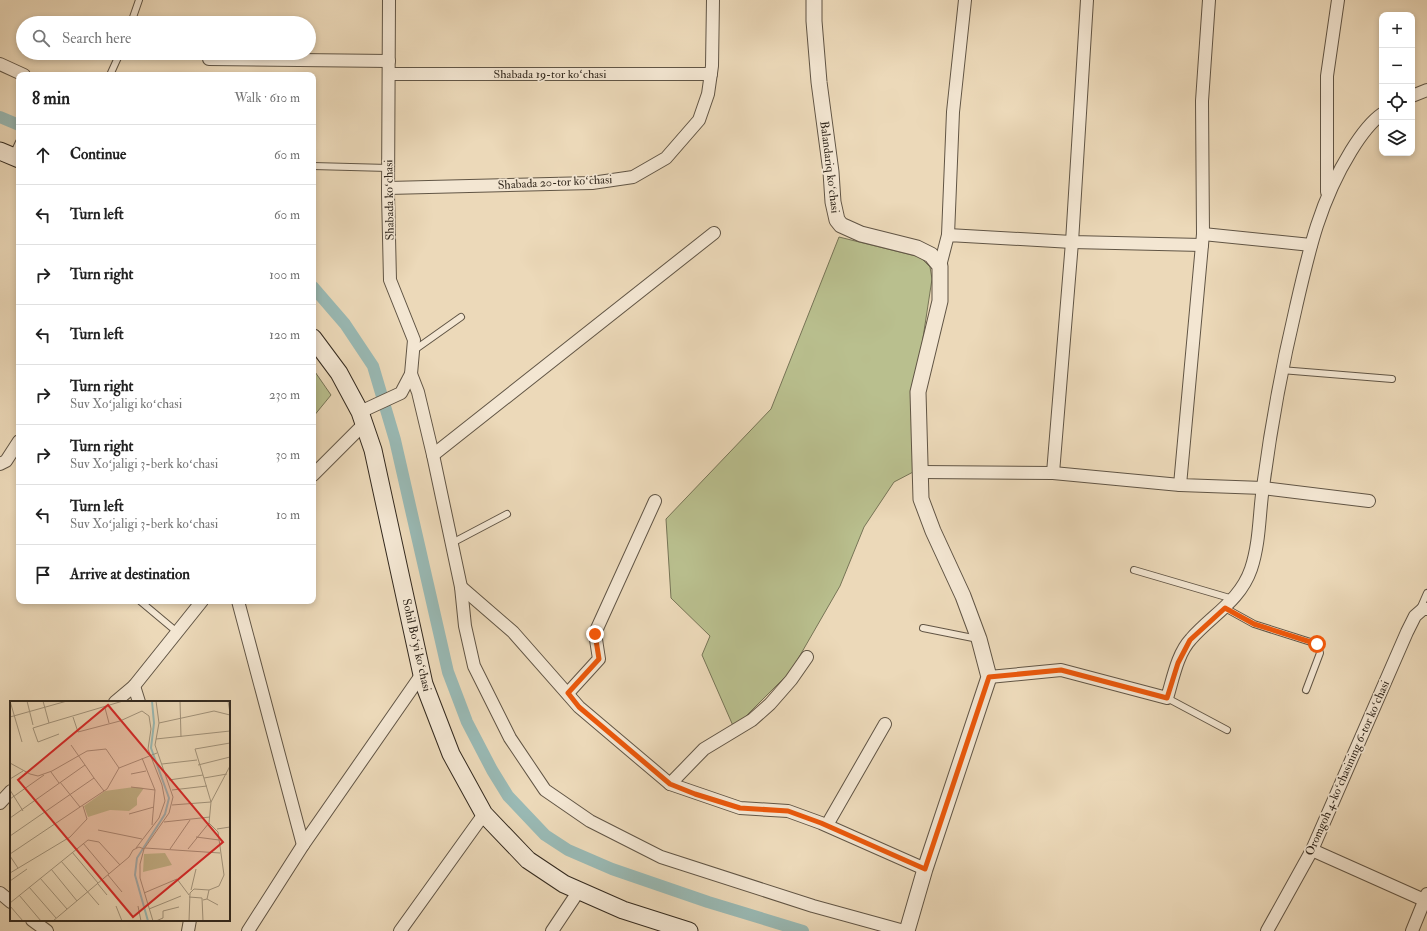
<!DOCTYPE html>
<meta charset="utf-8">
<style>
:root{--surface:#fff;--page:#f2f2f2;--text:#222;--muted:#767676;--line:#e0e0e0}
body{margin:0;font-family:"IM FELL Double Pica",serif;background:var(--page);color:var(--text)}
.controls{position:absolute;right:12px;top:12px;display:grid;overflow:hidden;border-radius:8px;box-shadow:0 2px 6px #0003}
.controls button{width:36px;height:36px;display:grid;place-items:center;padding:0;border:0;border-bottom:1px solid var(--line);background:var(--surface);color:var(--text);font:20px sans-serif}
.stop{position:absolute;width:12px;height:12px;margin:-9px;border:3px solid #ea580c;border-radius:50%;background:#fff}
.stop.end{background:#ea580c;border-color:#fff;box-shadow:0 1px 4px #0008}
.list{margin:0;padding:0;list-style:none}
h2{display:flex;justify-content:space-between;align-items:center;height:52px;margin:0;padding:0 16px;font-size:17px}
h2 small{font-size:13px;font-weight:400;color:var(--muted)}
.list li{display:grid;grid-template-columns:26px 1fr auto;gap:12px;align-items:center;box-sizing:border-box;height:60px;padding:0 16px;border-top:1px solid var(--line)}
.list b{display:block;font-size:15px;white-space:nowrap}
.list p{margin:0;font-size:13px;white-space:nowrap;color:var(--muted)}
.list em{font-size:13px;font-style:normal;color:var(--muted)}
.icon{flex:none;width:22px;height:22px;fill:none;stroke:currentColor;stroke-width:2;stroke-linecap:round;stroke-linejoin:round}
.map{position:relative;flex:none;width:1427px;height:931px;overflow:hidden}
.search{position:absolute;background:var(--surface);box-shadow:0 2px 6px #0003;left:16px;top:16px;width:300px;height:44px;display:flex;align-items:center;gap:10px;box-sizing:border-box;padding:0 14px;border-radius:22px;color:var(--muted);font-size:15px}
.panel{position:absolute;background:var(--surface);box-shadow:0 2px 6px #0003;left:16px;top:72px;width:300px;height:532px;border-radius:8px}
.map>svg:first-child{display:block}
</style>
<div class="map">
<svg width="1427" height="931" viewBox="0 0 1427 931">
<rect width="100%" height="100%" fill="#ecd9b9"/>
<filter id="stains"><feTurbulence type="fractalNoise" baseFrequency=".005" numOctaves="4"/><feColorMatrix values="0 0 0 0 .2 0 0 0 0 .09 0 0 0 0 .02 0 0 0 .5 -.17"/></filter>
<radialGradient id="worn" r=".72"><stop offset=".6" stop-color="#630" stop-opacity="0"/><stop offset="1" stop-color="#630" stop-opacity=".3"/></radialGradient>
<!-- green -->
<g fill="#b9bf8e" stroke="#767456">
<polygon points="839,237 920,257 930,267 932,279 915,390 915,471 894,482 864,527 840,586 791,671 734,728 702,655 710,636 671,598 666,519 771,409"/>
<polygon points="313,369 331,395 313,417"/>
</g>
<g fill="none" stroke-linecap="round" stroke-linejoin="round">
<!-- canal -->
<g stroke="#99b9b4" stroke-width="12">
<polyline points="0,117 19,125"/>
<polyline points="313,287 345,324 373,366 395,440 448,672 467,722 492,770 508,796 545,835 568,850 612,869 708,902 803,931"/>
</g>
<!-- service casing -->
<g stroke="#615545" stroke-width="8">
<g id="service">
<polyline points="131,23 139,0"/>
<polyline points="110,75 120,53"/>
<polyline points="13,155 19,142"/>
<polyline points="313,166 388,168"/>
<polyline points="413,351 461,317"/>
<polyline points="1281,370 1392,379"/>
<polyline points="452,543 507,514"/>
<polyline points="1134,570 1233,599"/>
<polyline points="140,601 177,632"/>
<polyline points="1225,608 1254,624 1317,644 1320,653 1306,690"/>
<polyline points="1420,609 1427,593"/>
<polyline points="923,628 978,639"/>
<polyline points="1167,698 1227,730"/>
</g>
</g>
<!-- minor casing -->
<g stroke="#615545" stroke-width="14">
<g id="minor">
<polyline points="1209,0 1202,101 1203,234 1180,485 1263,488 1369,501"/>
<polyline points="209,59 389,61"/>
<polyline points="0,64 24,75"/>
<polyline points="389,74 711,74"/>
<polyline points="1412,96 1427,90"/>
<polyline points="388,188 592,183 633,177 666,158 699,120 708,94 712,66 713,0"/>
<polyline points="1327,192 1327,76 1338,0"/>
<polyline points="1203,234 1311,245"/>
<polyline points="948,235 953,112 965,0"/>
<polyline points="940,266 948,235 1072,242 1202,245"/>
<polyline points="411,374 418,392 433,455 461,587 465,626 474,666 510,738 545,790 590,821 661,857 813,906 904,931"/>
<polyline points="360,412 401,393 411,374 414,340 390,280 388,194 389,0"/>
<polyline points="433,455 714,233"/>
<polyline points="0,464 6,461 19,441"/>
<polyline points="921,472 1053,473 1072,242 1087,0"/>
<polyline points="1053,473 1180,485"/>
<polyline points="313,475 364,424"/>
<polyline points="461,587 513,632 579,707 670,784 740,808 788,811 821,823 925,869"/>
<polyline points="238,601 303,845"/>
<path d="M989,677L1061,670L1167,698C1173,679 1177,654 1191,639C1212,615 1240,601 1251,569C1260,542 1259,514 1263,487C1271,426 1282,366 1296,307C1309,250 1320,201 1351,151C1359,138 1369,123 1382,114"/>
<polyline points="134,686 139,702"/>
<polyline points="568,693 599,659 595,633 655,501"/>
<polyline points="115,702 134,686 202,601"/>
<polyline points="670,784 704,749 752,720 770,704 791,680 807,657"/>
<polyline points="0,803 11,791"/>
<polyline points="827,825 885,724"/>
<polyline points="1312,850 1424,900"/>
<polyline points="0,893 11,902"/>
<polyline points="32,920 47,931"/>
<polyline points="188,931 190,920"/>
<polyline points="248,931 303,845 422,674"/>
<polyline points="400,931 484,814"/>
<polyline points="552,931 578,892"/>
<polyline points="1267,931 1312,850 1407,632 1415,616 1423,609 1427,609"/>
<polyline points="1412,931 1427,894"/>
</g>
</g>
<!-- tertiary casing -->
<g stroke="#615545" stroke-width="17">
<polyline id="tertiary" points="814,0 814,21 819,82 831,172 833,202 837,220 841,225 861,234 917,248 931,255 940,266 940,301 918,392 921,499 933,531 963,596 979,639 989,677 925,869 907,931"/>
</g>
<!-- secondary casing -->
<g stroke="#33291e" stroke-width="19">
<g id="secondary">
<polyline points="0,151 19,159"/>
<polyline points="313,338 339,373 360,412 373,450 424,684 451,754 484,814 528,860 564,884 623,910 689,931"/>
</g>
</g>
<!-- service -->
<use href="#service" stroke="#f3e6d2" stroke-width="6"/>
<!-- minor -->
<use href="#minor" stroke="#f3e6d2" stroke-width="12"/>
<!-- tertiary -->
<use href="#tertiary" stroke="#f3e6d2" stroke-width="15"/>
<!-- secondary -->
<use href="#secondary" stroke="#f3e6d2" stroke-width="17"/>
</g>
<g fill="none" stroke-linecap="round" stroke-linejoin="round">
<!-- route -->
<polyline stroke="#ea580c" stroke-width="5" points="595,634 599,659 568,693 579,707 670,784 695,794 740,808 788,811 821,823 925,869 989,677 1061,670 1167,698 1178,663 1190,640 1225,608 1254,624 1317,644"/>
</g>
<g text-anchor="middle" stroke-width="3.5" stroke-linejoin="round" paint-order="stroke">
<!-- street labels -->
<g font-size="12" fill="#33291e" stroke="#f3e6d2">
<text x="550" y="78">Shabada 19-tor koʻchasi</text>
<text transform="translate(830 167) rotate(83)" y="4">Balandariq koʻchasi</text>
<text transform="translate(555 182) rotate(-3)" y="4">Shabada 20-tor koʻchasi</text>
<text transform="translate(389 200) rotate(-91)" y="4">Shabada koʻchasi</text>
<text transform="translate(417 645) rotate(77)" y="4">Sohil Boʻyi koʻchasi</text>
<text transform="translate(1347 768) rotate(-66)" y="4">Oromgoh 4-koʻchasining 6-tor koʻchasi</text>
</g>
</g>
<!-- overview -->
<g transform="translate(10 701)">
<rect width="220" height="220" fill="#ecd9b9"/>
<path d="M124,86L134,87L127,97V104L119,110L100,109L78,116L74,105L95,90ZM155,152L162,164L133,171L134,153Z" fill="#b9bf8e"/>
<path fill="none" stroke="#99b9b4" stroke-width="2" d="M138,220L125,174L127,157L155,113L159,97L141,47L144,22L142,0"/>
<path fill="none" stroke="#a2937b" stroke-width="1" d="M0,0L12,41M17,0L23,24M33,0L39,22L113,0M170,0L171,36M218,0L220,12M95,7L99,22M0,16L57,0M63,16L68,31L110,20L132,10L139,15L141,28L138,48L152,84L155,100L149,117L126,147M39,22L23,27L28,41L49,33M149,22L204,10L220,14M146,38L220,30M132,57L145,89L142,124M0,62L20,73L28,75L42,70L77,50L96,48L109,67M152,63L187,59M75,64L84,77M188,64L220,56M41,71L49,82M121,73L136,70M194,77L217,73M0,78L13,70M159,79L193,74L185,48L220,42M50,81L70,106L97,88L109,67L147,52M121,86L145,89M0,89L13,110M162,89L197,85M0,98L34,74M162,104L201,101L193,74M119,113L144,106M0,117L75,64L61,44M154,121L200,116M207,128L220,126M88,129L132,138M0,135L84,77L94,90M186,136L209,139M73,142L99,173M135,147L210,152M160,148L180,119M178,148L199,122M62,151L88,182M0,153L70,106M0,155L8,167M51,160L89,204M41,168L67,200M0,172L60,136L77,118L73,105M98,174L112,191M30,177L57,208M0,180L17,168M88,183L97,194M19,186L46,217M181,189L186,168M134,192L167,178L179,194M9,194L31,220M179,196L192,197L193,220M197,198L208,204M193,199L197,198L199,189M0,202L78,139L89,141L110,164M0,205L13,220M106,205L112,220M128,205L131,220M139,208L171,195M43,220L119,156L123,149L129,146L134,148M143,220L130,177V163L134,148L159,112L163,96L145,44L149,22L146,0M146,220L153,217V210L169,206M179,220L180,192L184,188L199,189L209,185L214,174L208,131L199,122L201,101L220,65"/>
<path fill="#d62828" fill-opacity="0.15" stroke="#d62828" stroke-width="2" d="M98,4L213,141L123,216L8,79Z"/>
<rect width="220" height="220" fill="none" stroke="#33291e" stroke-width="2"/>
</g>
<rect width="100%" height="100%" filter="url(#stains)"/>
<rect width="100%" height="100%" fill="url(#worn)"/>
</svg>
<div class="controls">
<button>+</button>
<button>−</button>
<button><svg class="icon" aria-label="locate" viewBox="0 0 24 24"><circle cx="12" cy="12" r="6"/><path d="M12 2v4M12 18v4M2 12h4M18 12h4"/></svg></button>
<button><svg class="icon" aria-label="layers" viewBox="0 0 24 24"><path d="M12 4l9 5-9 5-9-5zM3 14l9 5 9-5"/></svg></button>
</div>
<div class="stop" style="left:1317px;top:644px"></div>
<div class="stop end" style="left:595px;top:634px"></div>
<div class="search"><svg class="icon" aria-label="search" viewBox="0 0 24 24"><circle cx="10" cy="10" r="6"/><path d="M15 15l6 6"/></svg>Search here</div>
<section class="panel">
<h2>8 min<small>Walk · 610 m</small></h2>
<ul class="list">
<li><svg class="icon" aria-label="ahead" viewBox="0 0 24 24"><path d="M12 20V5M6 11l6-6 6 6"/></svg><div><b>Continue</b></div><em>60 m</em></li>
<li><svg class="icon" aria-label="left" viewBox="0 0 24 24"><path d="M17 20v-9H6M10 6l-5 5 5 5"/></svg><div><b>Turn left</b></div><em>60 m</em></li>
<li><svg class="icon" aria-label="right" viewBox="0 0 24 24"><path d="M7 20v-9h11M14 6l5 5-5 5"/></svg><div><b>Turn right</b></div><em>100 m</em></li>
<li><svg class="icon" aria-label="left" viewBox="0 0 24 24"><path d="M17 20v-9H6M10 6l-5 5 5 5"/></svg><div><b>Turn left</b></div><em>120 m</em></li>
<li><svg class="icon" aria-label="right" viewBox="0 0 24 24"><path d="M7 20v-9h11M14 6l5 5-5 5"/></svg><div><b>Turn right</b><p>Suv Xoʻjaligi koʻchasi</p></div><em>230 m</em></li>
<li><svg class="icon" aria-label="right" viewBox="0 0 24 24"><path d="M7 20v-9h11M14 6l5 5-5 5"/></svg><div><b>Turn right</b><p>Suv Xoʻjaligi 3-berk koʻchasi</p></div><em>30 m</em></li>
<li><svg class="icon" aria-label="left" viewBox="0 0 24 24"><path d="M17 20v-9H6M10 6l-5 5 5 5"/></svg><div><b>Turn left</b><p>Suv Xoʻjaligi 3-berk koʻchasi</p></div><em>10 m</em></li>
<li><svg class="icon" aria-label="arrive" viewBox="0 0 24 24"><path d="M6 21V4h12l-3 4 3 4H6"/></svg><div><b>Arrive at destination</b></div></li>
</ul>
</section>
</div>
